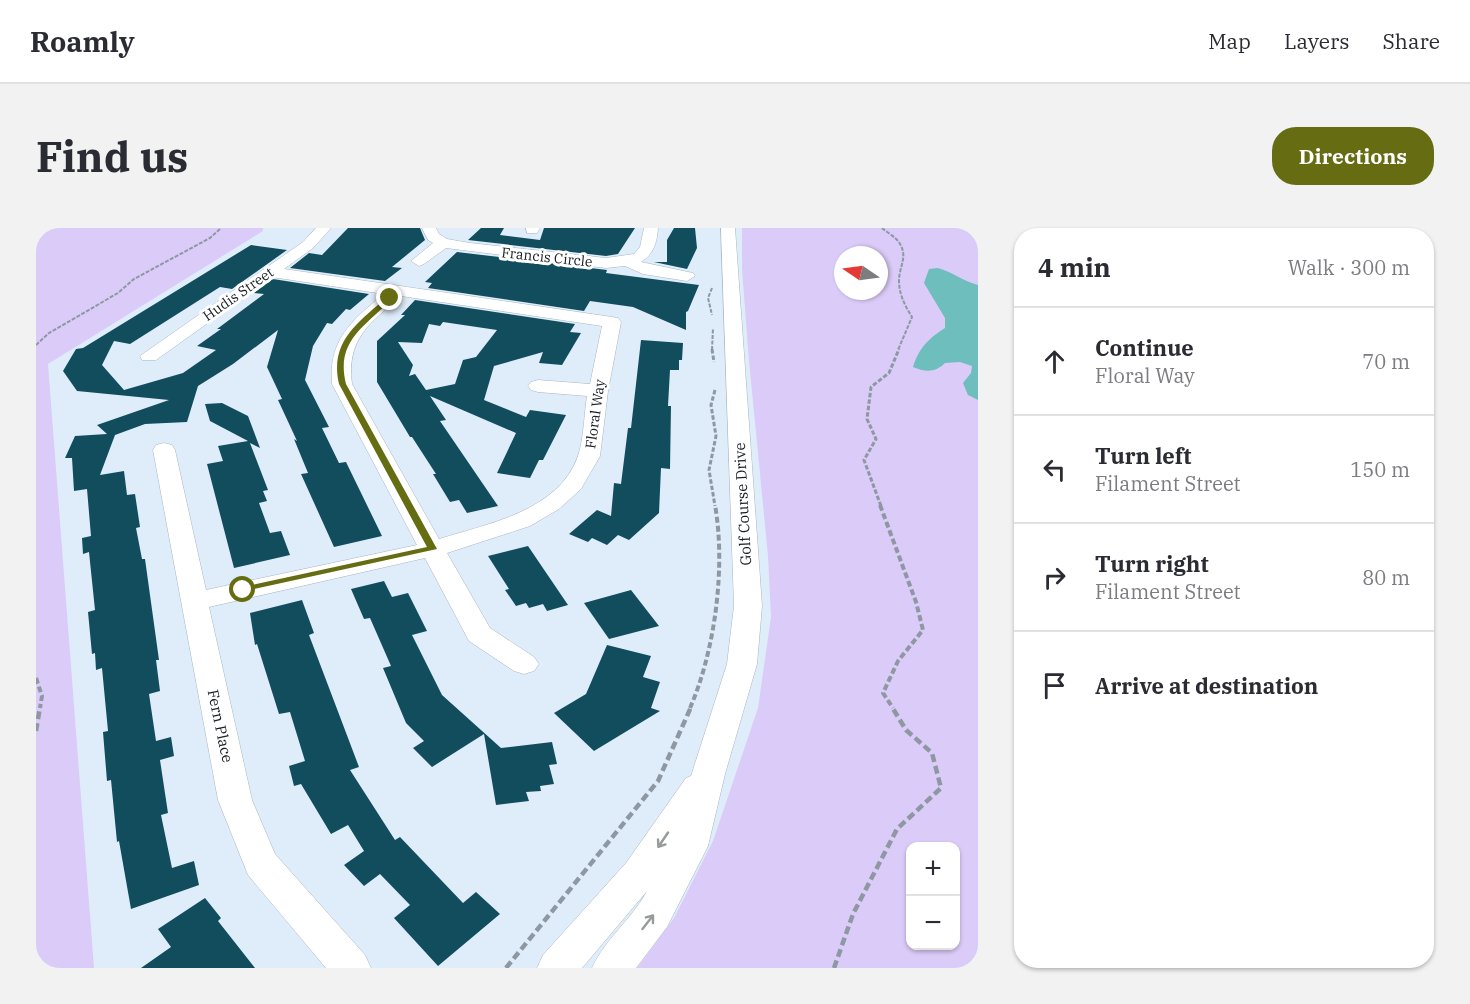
<!DOCTYPE html>
<meta charset="utf-8">
<style>
:root{--surface:#fff;--page:#f2f2f3;--text:#2b2b33;--muted:#7c7c81;--line:#e1e1e2;--accent:#656c12}
body{margin:0;font-family:"IBM Plex Serif",serif;background:var(--page);color:var(--text)}
.controls{position:absolute;right:18px;bottom:18px;display:grid;overflow:hidden;border-radius:12px;box-shadow:0 2px 4px #0004}
.controls button{width:54px;height:54px;display:grid;place-items:center;padding:0;border:0;border-bottom:2px solid var(--line);background:var(--surface);color:var(--text);font:30px sans-serif}
.compass{position:absolute;left:798px;top:18px;width:54px;height:54px;border-radius:50%;background:var(--surface);box-shadow:0 2px 4px #0004;rotate:283deg}
.stop{position:absolute;width:18px;height:18px;margin:-14px;border:4px solid #656c12;border-radius:50%;background:#fff}
.stop.end{background:#656c12;border-color:#fff;box-shadow:0 2px 6px #0008}
.list{margin:0;padding:0;list-style:none}
h2{display:flex;justify-content:space-between;align-items:center;height:78px;margin:0;padding:0 24px;font-size:26px}
h2 small{font-size:20px;font-weight:400;color:var(--muted)}
.list li{display:grid;grid-template-columns:39px 1fr auto;gap:18px;align-items:center;box-sizing:border-box;height:108px;padding:0 24px;border-top:2px solid var(--line)}
.list b{display:block;font-size:22px;white-space:nowrap}
.list p{margin:0;font-size:20px;white-space:nowrap;color:var(--muted)}
.list em{font-size:20px;font-style:normal;color:var(--muted)}
.icon{flex:none;width:33px;height:33px;fill:none;stroke:currentColor;stroke-width:2;stroke-linecap:round;stroke-linejoin:round}
.map{position:relative;flex:none;width:942px;height:740px;overflow:hidden;border-radius:24px}
header{display:flex;align-items:center;gap:36px;box-sizing:border-box;height:84px;padding:0 30px;background:var(--surface);border-bottom:2px solid var(--line)}
header strong{font-size:28px}
nav{display:flex;gap:33px;margin-inline-start:auto;font-size:21px}
.intro{display:flex;align-items:center;justify-content:space-between;box-sizing:border-box;height:144px;padding:0 36px}
h1{margin:0;font-size:42px}
.button{padding:15px 27px;border-radius:24px;background:var(--accent);color:#fff;font-size:21px;font-weight:700}
main{display:flex;gap:36px;padding:0 36px}
aside{flex:1;background:var(--surface);border-radius:24px;box-shadow:0 2px 4px #0004}
.map>svg:first-child{display:block}
</style>
<header>
<strong>Roamly</strong>
<nav><a>Map</a><a>Layers</a><a>Share</a></nav>
</header>
<div class="intro"><h1>Find us</h1><a class="button">Directions</a></div>
<main>
<div class="map">
<svg width="942" height="740" viewBox="0 0 942 740">
<rect width="100%" height="100%" fill="#dfedfb"/>
<!-- green -->
<g fill="#dacbf8" fill-rule="evenodd">
<polygon points="0,0 227,0 227,3 12,136 58,740 0,740"/>
<path d="M706,0H942V740H601L638,690L677,613L722,480L735,389L732,328L713,133L706,41ZM807,27H843V63H807ZM874,618H920V718H874Z"/>
</g>
<!-- water -->
<path fill="#6dbebd" d="M902,40C916,44 927,53 942,57V172L932,167L927,155L935,145L936,138L924,134L909,135C899,145 889,144 877,139C883,120 892,111 909,100V90L888,55L893,41Z"/>
<!-- building -->
<g fill="#124d5e" fill-rule="evenodd">
<polygon points="312,0 384,0 389,12 356,39 366,40 349,53 254,40 273,25 286,27"/>
<polygon points="445,0 468,0 464,7 504,12 508,0 599,0 582,26 570,28 432,12"/>
<polygon points="638,0 659,0 661,20 651,41 618,34 631,34 631,12"/>
<polygon points="215,17 251,22 196,61 184,59 94,116 78,113 66,137 88,162 147,145 180,122 161,118 185,101 181,101 228,66 218,65 237,51 333,66 314,82 310,81 296,96 291,95 277,118 269,152 293,199 286,200 303,235 310,234 346,308 298,319 265,246 272,245 258,211 261,213 242,172 246,171 231,139 242,102 197,136 162,158 151,194 109,196 79,207 64,247 88,243 91,267 99,266 104,299 100,300 106,331 109,331 123,432 120,432 124,463 113,466 120,513 135,509 138,528 124,532 132,585 125,587 136,640 158,633 163,657 95,681 83,613 81,614 75,552 71,553 67,504 72,503 66,440 60,442 59,425 56,426 52,384 59,382 53,324 47,326 46,310 55,308 51,261 38,263 36,230 29,230 39,208 71,206 61,197 133,172 41,163 27,143 40,121 47,120"/>
<polygon points="421,24 571,42 570,45 663,57 652,83 650,84 650,102 597,79 554,73 548,83 392,60 396,55 389,54"/>
<path d="M379,72L539,96L534,104L545,105L526,137L503,135L507,124L458,138L448,172L490,189L494,182L530,187L507,232H503L494,250L461,245L480,205L394,168L410,192L404,193L462,278L431,285L423,272L414,274L397,246H400L376,209H374L341,154V113L369,87H365ZM407,94L461,102L440,129L427,132L419,156L390,162L379,146L373,148L377,137L362,114L386,115L393,96L404,98Z"/>
<polygon points="605,112 647,115 646,132 643,132 643,142 634,142 632,178 635,178 634,241 625,240 623,285 593,312 582,307 571,317 556,310 552,314 533,306 561,282 575,288 578,255 585,256 592,200 595,200"/>
<polygon points="186,175 212,188 224,220 214,215 232,262 227,263 231,273 223,275 234,305 245,303 254,327 198,340 171,236 187,233 182,218 212,213 174,193 169,176"/>
<polygon points="492,318 532,377 511,383 507,376 493,380 490,375 480,378 469,362 473,361 452,328"/>
<polygon points="348,353 356,369 372,365 391,403 376,407 406,467 465,520 516,514 521,536 513,537 518,556 504,558 505,563 490,564 493,573 460,577 448,506 396,539 377,520 388,513 370,495 347,440 355,438 334,390 328,391 315,361"/>
<polygon points="595,362 623,398 573,411 548,375"/>
<polygon points="266,372 278,405 273,407 323,539 314,542 359,612 364,609 427,675 440,664 464,686 402,738 358,690 374,677 344,646 328,658 308,637 328,623 312,597 295,606 265,556 258,558 253,538 269,533 254,484 243,486 221,416 219,417 214,385"/>
<polygon points="571,417 615,428 607,449 624,454 615,480 624,483 558,523 518,485 550,466"/>
<polygon points="169,670 185,690 182,693 219,740 105,740 135,719 122,701"/>
</g>
<g fill="none" stroke-linecap="round" stroke-linejoin="round">
<!-- minor casing -->
<g stroke="#a8b5c2" stroke-width="1">
<g id="minor">
<path d="M280,0H295L277,20L248,41L576,89L582,90L585,94L572,163L564,228L545,261L523,281L494,298L411,325L454,400L498,429L503,436L498,443L488,446L478,443L433,413L389,330L173,379L216,572L239,626L329,727L335,740H290L212,647L182,572L117,222L120,217L128,215L136,217L139,222L170,362L381,317L296,156C292,112 316,92 348,66L236,49L120,132H106L104,128L267,14ZM365,68L566,98L554,156L502,152L495,154L492,158L495,162L502,164L551,168C548,187 548,210 542,228C523,283 451,296 403,311L316,156C310,111 334,95 365,68Z"/>
<path d="M386,0H400L403,6L411,11L434,15L570,30L598,26L604,19L608,0H622C621,14 618,26 605,34L657,45L659,48L651,53L607,46L589,38L570,40L410,20L388,36L383,38L375,33L397,15L392,12Z"/>
<polygon points="490,0 504,0 501,5 491,5"/>
<path d="M685,0H699L726,378L721,436L689,546L672,618L631,699L600,740H556C569,711 596,691 611,663L546,740H501L507,727L590,635L650,550L655,548L691,436L698,378Z"/>
</g>
</g>
<!-- path-far3 -->
<g stroke="#8e98a2" stroke-width="2" stroke-dasharray="4 1.5" stroke-linecap="butt">
<path d="M846,0C852,5 861,10 864,16C872,29 863,39 863,53C863,66 869,78 876,89L862,122"/>
<polyline points="676,60 672,70 676,87"/>
<polyline points="0,117 13,105 82,65 98,51 174,10 185,0"/>
<polyline points="676,122 677,100"/>
</g>
<!-- path-far2 -->
<g stroke="#8e98a2" stroke-width="3" stroke-dasharray="4.5 2" stroke-linecap="butt">
<polyline points="676,121 678,134"/>
<polyline points="679,162 675,177 680,208 673,242 679,278"/>
<polyline points="845,278 828,232 840,211 831,191 835,159 853,145 863,121"/>
</g>
<!-- path-far1 -->
<g stroke="#8e98a2" stroke-width="4" stroke-dasharray="6 3" stroke-linecap="butt">
<polyline points="844,277 880,374 887,402 862,433 847,465 857,480"/>
<polyline points="0,450 6,468 4,480"/>
<path d="M654,480C679,423 690,339 679,277"/>
</g>
<!-- path -->
<g stroke="#8e98a2" stroke-width="4.5" stroke-dasharray="8 4" stroke-linecap="butt">
<polyline points="0,503 4,479"/>
<polyline points="470,740 622,553 655,479"/>
<polyline points="798,740 817,686 861,601 905,560 896,525 870,502 856,479"/>
</g>
<!-- minor -->
<use href="#minor" fill="#fff" fill-rule="evenodd"/>
</g>
<!-- one-way arrows -->
<defs><path id="oneway-shaft" d="M-6 0H5M1.5-3L5.5 0L1.5 3" fill="none" stroke-width="1.6" stroke-linecap="round" stroke-linejoin="round" transform="scale(1.5)"/></defs>
<g stroke="#989a9c">
<use href="#oneway-shaft" transform="translate(627 612) rotate(124)"/>
<use href="#oneway-shaft" transform="translate(612 694) rotate(-52)"/>
</g>
<!-- route -->
<path fill="#656c12" d="M351,69L357,70C330,98 299,112 310,156L401,321L204,364L202,362L207,359L391,319L303,156C293,113 323,94 351,69Z"/>
<g text-anchor="middle" stroke-width="6" stroke-linejoin="round" paint-order="stroke">
<!-- far-street labels -->
<g font-size="14" fill="#191e23" stroke="#fff">
<text transform="translate(511 29) rotate(6)" y="5">Francis Circle</text>
<text transform="translate(202 66) rotate(-35)" y="5">Hudis Street</text>
<text transform="translate(559 186) rotate(-82)" y="5">Floral Way</text>
</g>
<!-- street labels -->
<g font-size="15" fill="#191e23" stroke="#fff">
<text transform="translate(707 276) rotate(-93)" y="5">Golf Course Drive</text>
<text transform="translate(184 498) rotate(78)" y="5">Fern Place</text>
</g>
</g>
</svg>
<div class="controls">
<button>+</button>
<button>−</button>
</div>
<svg class="compass" viewBox="-18 -18 36 36"><path d="M0-13l5 13h-10z" fill="#e53935"/><path d="M0 13l5-13h-10z" fill="#7c7c81"/></svg>
<div class="stop" style="left:207px;top:362px"></div>
<div class="stop end" style="left:354px;top:70px"></div>
</div>
<aside>
<h2>4 min<small>Walk · 300 m</small></h2>
<ul class="list">
<li><svg class="icon" aria-label="ahead" viewBox="0 0 24 24"><path d="M12 20V5M6 11l6-6 6 6"/></svg><div><b>Continue</b><p>Floral Way</p></div><em>70 m</em></li>
<li><svg class="icon" aria-label="left" viewBox="0 0 24 24"><path d="M17 20v-9H6M10 6l-5 5 5 5"/></svg><div><b>Turn left</b><p>Filament Street</p></div><em>150 m</em></li>
<li><svg class="icon" aria-label="right" viewBox="0 0 24 24"><path d="M7 20v-9h11M14 6l5 5-5 5"/></svg><div><b>Turn right</b><p>Filament Street</p></div><em>80 m</em></li>
<li><svg class="icon" aria-label="arrive" viewBox="0 0 24 24"><path d="M6 21V4h12l-3 4 3 4H6"/></svg><div><b>Arrive at destination</b></div></li>
</ul>
</aside>
</main>
